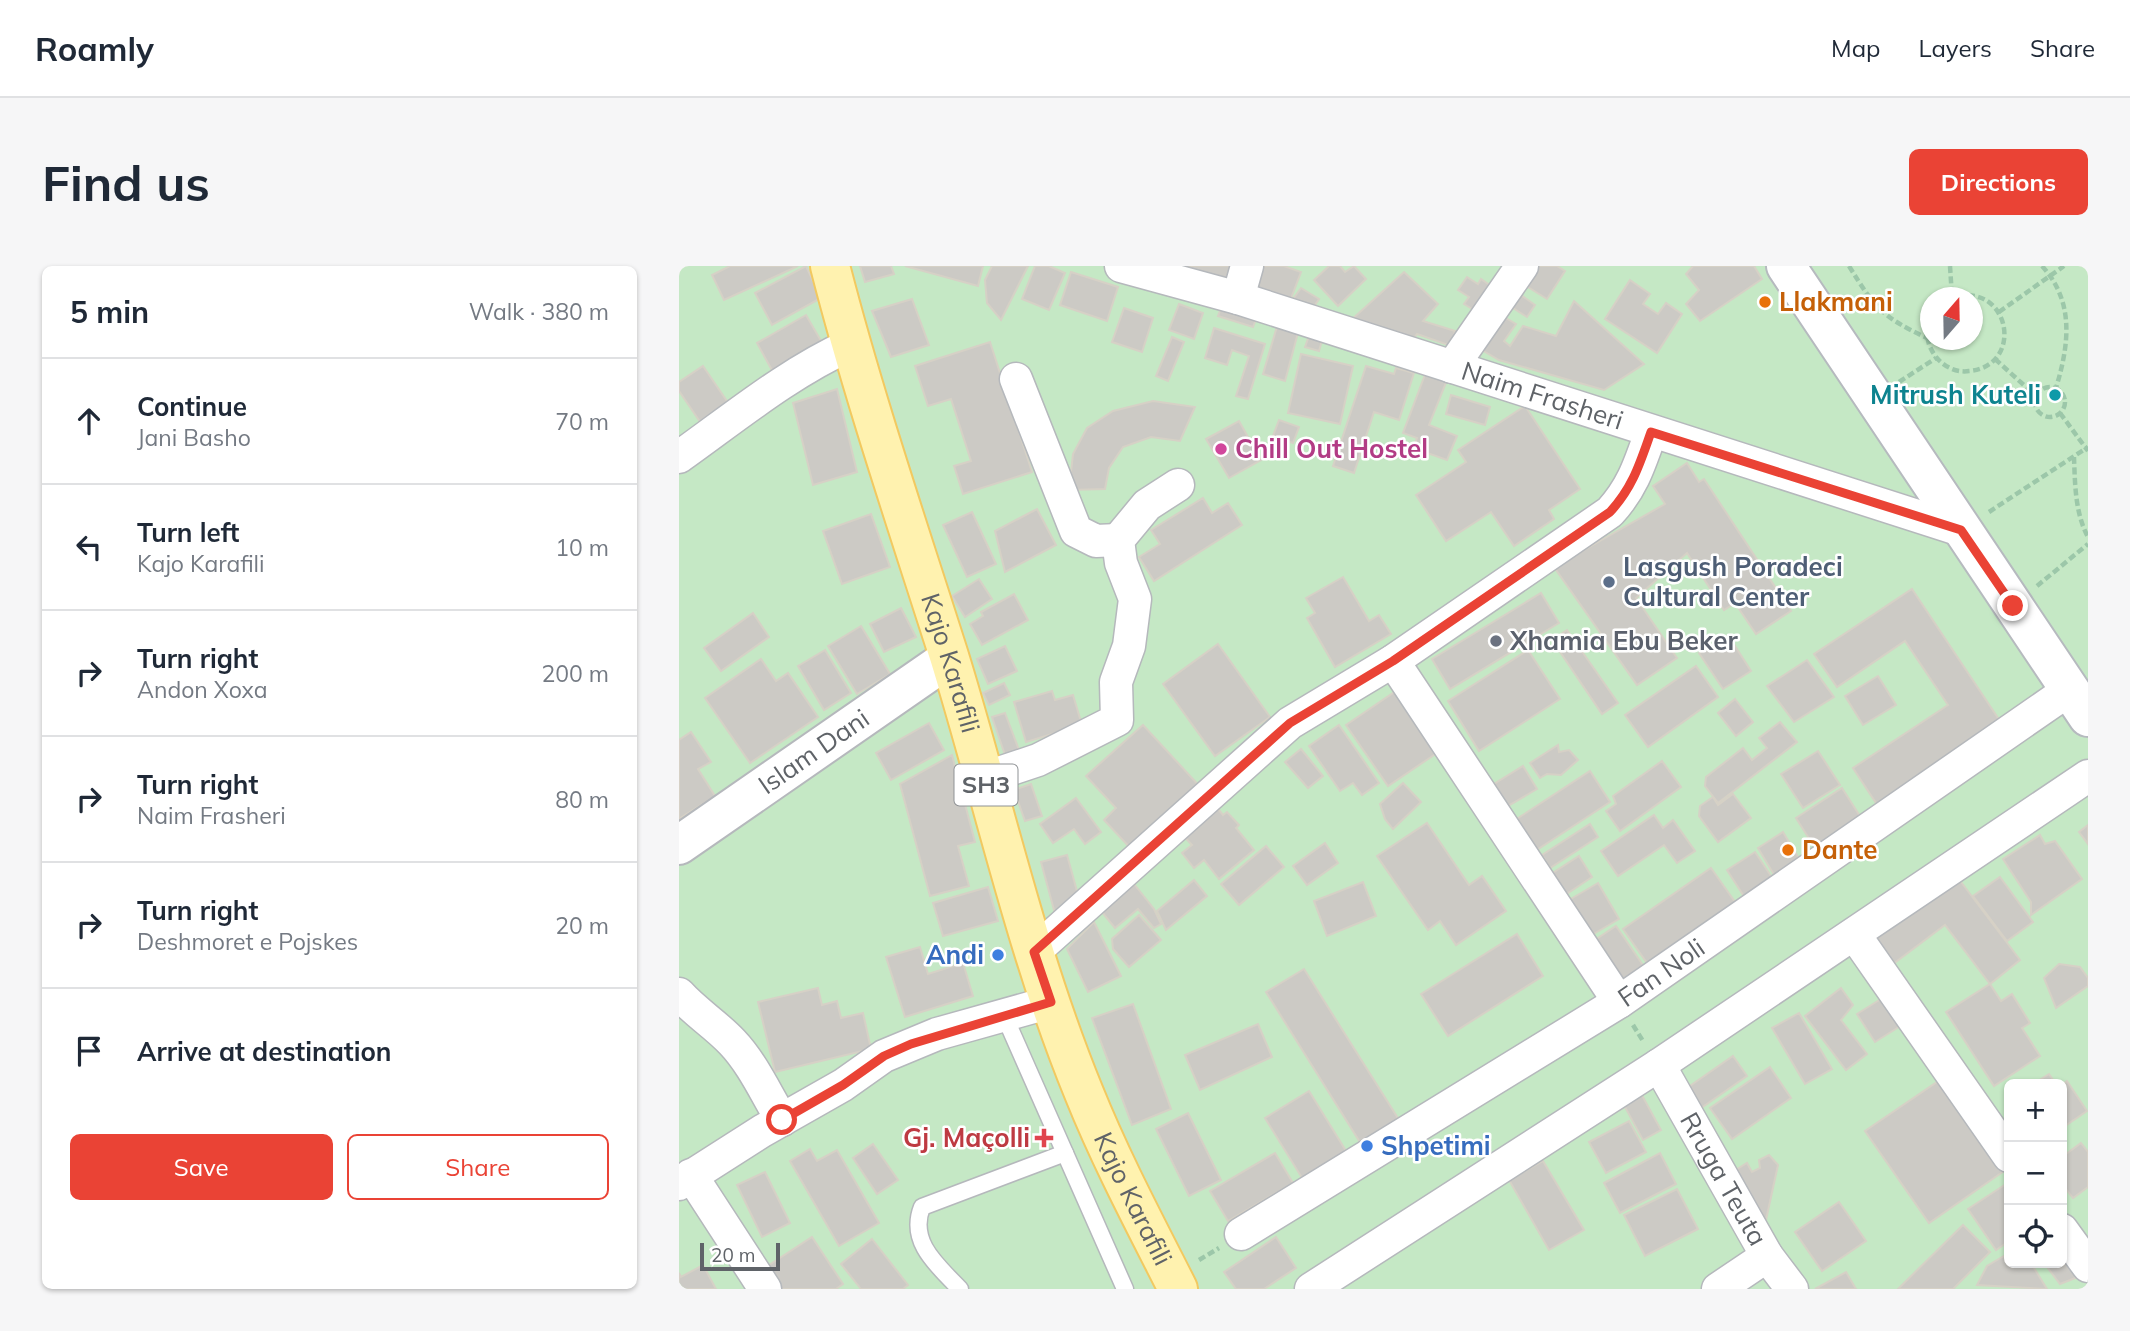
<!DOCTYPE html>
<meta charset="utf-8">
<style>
:root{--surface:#fff;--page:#f6f6f7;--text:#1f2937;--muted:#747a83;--line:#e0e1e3;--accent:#ea4335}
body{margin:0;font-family:Mulish,sans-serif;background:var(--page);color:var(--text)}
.controls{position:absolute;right:21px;bottom:21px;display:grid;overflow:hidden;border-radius:10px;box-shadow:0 2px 5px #0004}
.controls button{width:63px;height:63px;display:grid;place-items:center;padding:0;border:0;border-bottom:2px solid var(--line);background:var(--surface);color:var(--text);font:35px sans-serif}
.compass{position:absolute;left:1241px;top:21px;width:63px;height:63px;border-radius:50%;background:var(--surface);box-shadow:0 2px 5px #0004;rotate:20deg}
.scale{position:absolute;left:21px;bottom:18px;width:80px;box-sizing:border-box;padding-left:7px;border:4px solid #5f6368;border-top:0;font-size:19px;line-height:24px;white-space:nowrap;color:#5f6368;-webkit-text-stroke:5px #fff;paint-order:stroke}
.stop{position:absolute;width:21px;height:21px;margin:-16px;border:5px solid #ea4335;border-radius:50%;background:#fff}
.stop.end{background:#ea4335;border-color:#fff;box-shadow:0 2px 7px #0008}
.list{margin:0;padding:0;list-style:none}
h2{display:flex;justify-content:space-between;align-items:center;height:91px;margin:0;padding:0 28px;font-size:30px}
h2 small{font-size:23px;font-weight:400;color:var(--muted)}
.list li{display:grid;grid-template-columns:46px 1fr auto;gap:21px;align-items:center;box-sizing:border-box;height:126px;padding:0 28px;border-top:2px solid var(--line)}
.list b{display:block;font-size:26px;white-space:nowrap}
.list p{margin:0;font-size:23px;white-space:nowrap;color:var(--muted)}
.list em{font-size:23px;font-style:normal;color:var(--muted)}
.actions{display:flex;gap:14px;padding:21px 28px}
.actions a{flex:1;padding:16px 0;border:2px solid var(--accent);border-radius:10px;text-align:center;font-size:24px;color:var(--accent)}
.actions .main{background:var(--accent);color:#fff}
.icon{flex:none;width:38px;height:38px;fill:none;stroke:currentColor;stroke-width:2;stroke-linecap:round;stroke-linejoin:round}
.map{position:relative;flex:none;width:1409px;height:1023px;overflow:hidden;border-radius:10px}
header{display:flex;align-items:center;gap:42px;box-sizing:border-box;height:98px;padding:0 35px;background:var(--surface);border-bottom:2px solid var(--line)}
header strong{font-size:33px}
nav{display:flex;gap:38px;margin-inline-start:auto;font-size:24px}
.intro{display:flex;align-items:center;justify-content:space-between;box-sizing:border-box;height:168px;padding:0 42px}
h1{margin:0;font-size:49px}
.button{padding:18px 32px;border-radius:10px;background:var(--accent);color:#fff;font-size:24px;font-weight:700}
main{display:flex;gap:42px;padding:0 42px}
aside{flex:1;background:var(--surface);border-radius:10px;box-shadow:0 2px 5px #0004}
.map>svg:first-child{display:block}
</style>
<header>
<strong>Roamly</strong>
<nav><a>Map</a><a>Layers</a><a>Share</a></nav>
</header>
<div class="intro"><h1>Find us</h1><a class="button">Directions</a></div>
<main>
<aside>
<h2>5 min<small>Walk · 380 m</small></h2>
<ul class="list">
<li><svg class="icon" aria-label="ahead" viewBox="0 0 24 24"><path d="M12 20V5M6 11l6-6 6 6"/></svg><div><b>Continue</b><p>Jani Basho</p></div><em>70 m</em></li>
<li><svg class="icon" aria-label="left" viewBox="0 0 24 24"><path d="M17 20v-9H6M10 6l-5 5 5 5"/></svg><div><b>Turn left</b><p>Kajo Karafili</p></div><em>10 m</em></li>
<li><svg class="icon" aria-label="right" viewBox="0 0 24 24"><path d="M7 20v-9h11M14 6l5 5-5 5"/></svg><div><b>Turn right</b><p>Andon Xoxa</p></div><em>200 m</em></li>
<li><svg class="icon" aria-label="right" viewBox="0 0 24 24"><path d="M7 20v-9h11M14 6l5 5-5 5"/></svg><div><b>Turn right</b><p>Naim Frasheri</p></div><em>80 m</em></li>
<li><svg class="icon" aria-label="right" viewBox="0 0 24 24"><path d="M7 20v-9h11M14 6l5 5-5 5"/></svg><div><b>Turn right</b><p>Deshmoret e Pojskes</p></div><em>20 m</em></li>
<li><svg class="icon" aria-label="arrive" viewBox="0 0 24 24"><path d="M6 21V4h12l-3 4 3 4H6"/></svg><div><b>Arrive at destination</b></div></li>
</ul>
<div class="actions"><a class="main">Save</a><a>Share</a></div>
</aside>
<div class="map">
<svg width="1409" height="1023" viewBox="0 0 1409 1023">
<rect width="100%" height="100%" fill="#f1efe8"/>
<!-- green -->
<path fill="#c5e8c5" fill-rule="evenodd" d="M0,0H1409V1023H0ZM1252,32H1294V74H1252ZM1330,818H1383V997H1330Z"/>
<!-- building -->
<g fill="#cccac5" stroke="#d6d1c6" stroke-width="2">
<polygon points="51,0 119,0 45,34 33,9"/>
<polygon points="127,0 142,32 93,59 76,27"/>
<polygon points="181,0 212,0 215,8 186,16"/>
<polygon points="226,0 304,0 299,20"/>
<polygon points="313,0 349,0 322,54 308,37 306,14"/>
<polygon points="356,0 370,0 386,7 370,44 343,33"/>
<polygon points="506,0 561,0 553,19 505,4"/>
<polygon points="579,0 605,0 622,6 611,35 572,20"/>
<polygon points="650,0 661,0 666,6 675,0 687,13 659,40 635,14"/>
<polygon points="856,0 878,0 886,5 868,33 844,18"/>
<polygon points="1014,0 1075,0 1083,13 1021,55 1007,38 1020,24 1007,8"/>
<polygon points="392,6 439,21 428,55 381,39"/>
<polygon points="725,6 759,38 744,55 776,65 772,80 738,68 733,75 671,55"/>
<polygon points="788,11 799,18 802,13 819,25 803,49 785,38 790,31 779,24"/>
<polygon points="951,14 971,28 964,38 979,48 987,37 1003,48 978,87 926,53"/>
<polygon points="622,22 640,33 632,45 614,33"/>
<polygon points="835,24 856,39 848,51 826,37"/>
<polygon points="233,33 250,79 212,91 193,45"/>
<polygon points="895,35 965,98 925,124 820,94 796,80 820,48 837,58 825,75 831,80 844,60 877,70"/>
<polygon points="500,38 524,47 515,73 490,64"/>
<polygon points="445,42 474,52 463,86 433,76"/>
<polygon points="542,42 577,53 574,61 539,50"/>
<polygon points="127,49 145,80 95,108 78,77"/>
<polygon points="599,57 620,63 606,115 584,108"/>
<polygon points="535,62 586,78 569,133 557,130 570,90 553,84 548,99 526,92"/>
<polygon points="631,67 644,71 640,85 626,81"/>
<polygon points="493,71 505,76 489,115 477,110"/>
<polygon points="311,76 353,206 284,228 275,200 292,195 272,133 249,140 236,100"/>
<polygon points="622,88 674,100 661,158 609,147"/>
<polygon points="24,100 52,141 24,160 0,125 0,116"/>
<polygon points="687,100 715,108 717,102 735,107 720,154 695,146 675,207 654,200"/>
<polygon points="747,106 768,114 750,159 778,170 768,194 734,182 738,172 724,167"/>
<polygon points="158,123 178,206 134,219 114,137"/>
<polygon points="772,129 811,141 806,159 767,148"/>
<polygon points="474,135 516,141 501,175 472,171 444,181 430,202 426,223 390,224 394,188 408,162 434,145"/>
<polygon points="846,140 901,223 870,244 875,253 835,280 812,246 767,275 737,229 787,196 779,184"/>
<polygon points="600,154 620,161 614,177 594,170"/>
<polygon points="560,155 582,194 550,212 527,173"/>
<polygon points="1008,197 1020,216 1025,213 1112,345 1077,368 1056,337 1045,344 1008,287 957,332 998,392 958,419 875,301 986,238 974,220"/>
<polygon points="524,232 533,247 549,237 563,259 475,315 460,291 481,278 472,264"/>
<polygon points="358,243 377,279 326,306 316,265"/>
<polygon points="293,246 317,298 288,311 264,259"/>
<polygon points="192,248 211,301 163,318 144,265"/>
<polygon points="664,311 690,355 700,349 712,368 656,401 628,352 636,347 627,332"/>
<polygon points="300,313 313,333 286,351 273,330"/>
<polygon points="1233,323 1323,458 1199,540 1174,502 1269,439 1226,375 1158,421 1135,388"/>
<polygon points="862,327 880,357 771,423 753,393"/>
<polygon points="335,328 349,354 303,379 291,358 304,350 302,346"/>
<polygon points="222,342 237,371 205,386 191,358"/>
<polygon points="74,347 90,371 42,405 25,382"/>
<polygon points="182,360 211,408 178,428 149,380"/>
<polygon points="888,364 939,437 923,448 873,374"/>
<polygon points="1049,369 1072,405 1044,423 1020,387"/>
<polygon points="539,378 591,451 536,490 484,418"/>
<polygon points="326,380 338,405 309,418 298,393"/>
<polygon points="146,384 172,427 145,444 119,400"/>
<polygon points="849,384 881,433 800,485 769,435"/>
<polygon points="82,393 97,415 109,407 139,451 71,497 26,432"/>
<polygon points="1128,394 1155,431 1115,456 1088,420"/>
<polygon points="1017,400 1039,431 969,481 946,449"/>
<polygon points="1199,410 1217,439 1184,459 1166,430"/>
<polygon points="325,417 331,429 310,439 304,427"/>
<polygon points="373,425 376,434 394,429 403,459 347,476 335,436"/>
<polygon points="717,425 758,487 709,520 667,459"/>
<polygon points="1056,433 1074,456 1057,470 1039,447"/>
<polygon points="326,447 340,484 326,489 313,451"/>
<polygon points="1101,456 1118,476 1039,537 1026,520 1027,511 1064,482 1073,494 1088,482 1080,472"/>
<polygon points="250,457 265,484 212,514 197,487"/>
<polygon points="464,459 524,524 456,587 425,554 437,542 407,510"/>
<polygon points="660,459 700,517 683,529 674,517 661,525 630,480"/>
<polygon points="12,466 32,496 19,503 36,530 0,553 0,474"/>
<polygon points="879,479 880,486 890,484 899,494 882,509 868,508 861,512 851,497"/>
<polygon points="622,483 644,510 629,522 606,496"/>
<polygon points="1139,485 1161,519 1124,542 1102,508"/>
<polygon points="273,489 296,576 279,580 290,620 251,630 221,518"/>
<polygon points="983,495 1002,521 941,565 927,545 937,538 934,530"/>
<polygon points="844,500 858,523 824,543 810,521"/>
<polygon points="911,505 931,536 853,587 833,556"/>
<polygon points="724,517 742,536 714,563 706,553 701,538"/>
<polygon points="352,518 363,550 346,555 335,524"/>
<polygon points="1163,522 1186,558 1140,588 1117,552"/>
<polygon points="1054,528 1072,552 1039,576 1020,550 1021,540 1034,531 1039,539"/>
<polygon points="397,532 422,566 406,578 395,563 374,577 361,558"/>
<polygon points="535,538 544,549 548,546 560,559 557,562 575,584 540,613 525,594 515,602 503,587 513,579 501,566"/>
<polygon points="975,549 984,562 994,554 1016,585 998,597 985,579 939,610 922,585"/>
<polygon points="748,557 790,619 803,610 827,645 777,679 761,655 749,664 698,590"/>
<polygon points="911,558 919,571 871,602 863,589"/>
<polygon points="1409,559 1409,578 1400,566"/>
<polygon points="1104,566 1125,601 1100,617 1079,582"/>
<polygon points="1361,569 1366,578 1376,575 1403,613 1352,649 1352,636 1324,593"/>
<polygon points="646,577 659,597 628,619 614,600"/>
<polygon points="587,580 605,601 560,639 542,618"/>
<polygon points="1076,586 1098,619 1070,638 1048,604"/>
<polygon points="388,589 401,636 378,655 362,596"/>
<polygon points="900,590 913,611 886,629 872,608"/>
<polygon points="1032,602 1061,643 973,704 944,663"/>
<polygon points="1276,608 1341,694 1311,718 1266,659 1214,698 1193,670"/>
<polygon points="1321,611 1354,656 1328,675 1294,630"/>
<polygon points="451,613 475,643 482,658 475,662 459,643 436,662 418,640"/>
<polygon points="515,614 528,630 487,664 478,645"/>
<polygon points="684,616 697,650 648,670 635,635"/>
<polygon points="919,617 940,653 906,673 885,637"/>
<polygon points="309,621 319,655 264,670 254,637"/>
<polygon points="460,649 482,674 450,701 434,683 433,673"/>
<polygon points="415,656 442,710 409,726 388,683"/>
<polygon points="937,660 968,705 941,723 910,678"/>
<polygon points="838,668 864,710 769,770 742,728"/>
<polygon points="241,681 249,708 284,697 294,730 226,751 207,691"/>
<polygon points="1380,698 1401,701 1409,712 1409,720 1377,742 1365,712"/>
<polygon points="625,703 722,857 684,881 587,726"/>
<polygon points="1311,718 1322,735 1333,728 1351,757 1343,762 1361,790 1315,820 1267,746"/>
<polygon points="139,722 143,739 158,735 162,752 184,747 192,783 96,806 79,736"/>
<polygon points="1162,722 1174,739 1162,754 1188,788 1167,804 1126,750"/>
<polygon points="1205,731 1223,759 1196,776 1178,748"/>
<polygon points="454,738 492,843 453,859 413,752"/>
<polygon points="1120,747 1153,803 1126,818 1093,762"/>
<polygon points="579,758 593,791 521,824 506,789"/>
<polygon points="1054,790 1068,810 1022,842 1008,822"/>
<polygon points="1091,801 1112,832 1053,873 1031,842"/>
<polygon points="1370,808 1377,818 1354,818"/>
<polygon points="1261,814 1325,905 1250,957 1186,865"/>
<polygon points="1388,815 1408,845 1383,862 1383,819"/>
<polygon points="959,822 982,864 964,874 946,841 921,855"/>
<polygon points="630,825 672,893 628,920 586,852"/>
<polygon points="509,847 542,914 510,930 477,863"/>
<polygon points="950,855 967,886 927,907 910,876"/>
<polygon points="1402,877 1409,886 1409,921 1394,932 1383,918 1383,891"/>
<polygon points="194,878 219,914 198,928 174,892"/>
<polygon points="131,883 138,895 158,884 200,957 160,980 111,895"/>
<polygon points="596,887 614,917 549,955 531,925"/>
<polygon points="981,887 997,918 941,947 925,917"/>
<polygon points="1090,889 1099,899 1085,963 1055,905 1068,897 1073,906 1081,902 1080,894"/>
<polygon points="864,895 905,964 870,984 830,914"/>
<polygon points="86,906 111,957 83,971 58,919"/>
<polygon points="1330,916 1330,975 1317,984 1289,943"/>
<polygon points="998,923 1019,963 966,990 945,949"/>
<polygon points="1160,936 1187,975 1143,1005 1116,966"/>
<polygon points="1284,959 1311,986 1274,1023 1219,1023"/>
<polygon points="133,971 164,1018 157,1023 97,1023 84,1003"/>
<polygon points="597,971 617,1002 585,1023 557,1023 545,1006"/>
<polygon points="193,973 229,1019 224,1023 182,1023 162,998"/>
<polygon points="1330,987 1330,997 1352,997 1368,1023 1298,1019 1308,1000"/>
<polygon points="1383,989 1399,1011 1381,1018 1365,997 1383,997"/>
<polygon points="24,999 37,1023 0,1023 0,1007 2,1011"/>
<polygon points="1167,1006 1177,1023 1136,1023"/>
</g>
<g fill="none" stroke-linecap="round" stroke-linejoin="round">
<!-- service casing -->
<g stroke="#b5b8bc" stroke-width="19">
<g id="service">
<polyline points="325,749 446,1023"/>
<path d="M281,1023C259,1000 229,976 243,941L386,887"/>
</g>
</g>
<!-- minor casing -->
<g stroke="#b5b8bc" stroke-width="35">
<g id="minor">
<path id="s1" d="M442,0L559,32L1282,264"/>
<polyline points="559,32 568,0"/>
<polyline points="773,101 843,0"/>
<polyline points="337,113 397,265 417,275 439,274"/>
<path d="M0,191C55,152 109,107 171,79"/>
<polyline points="714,395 940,736"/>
<polyline points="305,512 359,494 438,454 437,416 450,380 456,333 442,297 439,274 468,239 499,219"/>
<polyline points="1175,668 1330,890"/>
<path d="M355,686L611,457L714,395L931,246C954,221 961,197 972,166"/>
<path d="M0,728C16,746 36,758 53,776C74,798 87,828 103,854"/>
<path id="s2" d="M980,799L1088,990L1113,1023"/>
<polyline points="12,909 86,1023"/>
<polyline points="0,918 83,865 164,819 205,790 258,768 372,736"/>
<polyline points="1383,964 1409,1000"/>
<path id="s3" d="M562,968L940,736L1390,424"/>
<polyline points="632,1023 980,799 1409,510"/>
<polyline points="1039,1023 1088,990"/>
</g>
</g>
<!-- tertiary casing -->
<g stroke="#b5b8bc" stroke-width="42">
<g id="tertiary">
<path id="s4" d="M0,579L270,392"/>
</g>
</g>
<!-- secondary casing -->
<g stroke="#b6babf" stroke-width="42">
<polyline id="secondary" points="1107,0 1409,451"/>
</g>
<!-- primary casing -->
<g stroke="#f2c960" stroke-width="42">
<g id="primary">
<path id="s5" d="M151,0C185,132 229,261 270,390C315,536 347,686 405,827C432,894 466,958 499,1023"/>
</g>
</g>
<!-- path -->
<g stroke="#9cc7a9" stroke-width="4.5" stroke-dasharray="7 3.5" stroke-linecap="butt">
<path d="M1170,0C1196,42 1203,51 1248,72"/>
<polyline points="1271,0 1273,31"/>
<path d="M1363,0C1396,36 1390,79 1377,122"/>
<polyline points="1320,46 1385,0"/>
<path d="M1252,51C1245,66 1248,79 1257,91C1265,101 1278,107 1290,105C1347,100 1331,13 1272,32"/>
<polyline points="1316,93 1357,130"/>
<polyline points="1220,116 1257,92"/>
<circle cx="1371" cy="136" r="15"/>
<polyline points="1381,147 1409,185"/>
<path d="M1395,191C1396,218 1396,247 1409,271"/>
<polyline points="1310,246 1409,181"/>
<polyline points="1358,320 1409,278"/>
<polyline points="954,759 964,775"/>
<polyline points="520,994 540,982"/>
</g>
<!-- service -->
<use href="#service" stroke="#fff" stroke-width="16"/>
<!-- minor -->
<use href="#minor" stroke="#fff" stroke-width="32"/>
<!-- tertiary -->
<use href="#tertiary" stroke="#fff" stroke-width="38"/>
<!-- secondary -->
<use href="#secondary" stroke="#fff" stroke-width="38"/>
<!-- primary -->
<use href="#primary" stroke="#fff2af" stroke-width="38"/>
</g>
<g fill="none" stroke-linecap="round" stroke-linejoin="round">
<!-- route -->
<path stroke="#ea4335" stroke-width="9" d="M103,854L164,819L205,790L232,778L372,736L355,686L611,457L714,395L931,246C954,221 961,197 972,166L1282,264L1334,340"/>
</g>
<!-- markers -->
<g fill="#e8710a" stroke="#fff" stroke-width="2.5">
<circle cx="1086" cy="36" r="7"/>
<circle cx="1109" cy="584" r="7"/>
</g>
<circle fill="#0f9aa8" stroke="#fff" stroke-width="2.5" cx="1376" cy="129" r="7"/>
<circle fill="#d1479c" stroke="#fff" stroke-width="2.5" cx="542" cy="183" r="7"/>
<circle fill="#5c6f8a" stroke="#fff" stroke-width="2.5" cx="930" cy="316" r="7"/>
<circle fill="#6b7280" stroke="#fff" stroke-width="2.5" cx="817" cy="375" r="7"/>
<g fill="#3f7fe0" stroke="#fff" stroke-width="2.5">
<circle cx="319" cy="689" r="7"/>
<circle cx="688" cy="880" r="7"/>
</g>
<path fill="#e0444e" stroke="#fff" stroke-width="2.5" d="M361.5 861.5h7v7h7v7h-7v7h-7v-7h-7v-7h7z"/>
<g text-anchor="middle" stroke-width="5" stroke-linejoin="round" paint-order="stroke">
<!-- shield labels -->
<rect fill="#fff" stroke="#8f9295" stroke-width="2" x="275.5" y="498.5" width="63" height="41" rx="5"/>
<g font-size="24" font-weight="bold" fill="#5f6368">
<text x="307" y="527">SH3</text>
</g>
<!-- food labels -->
<g font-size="26" font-weight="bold" fill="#c56008" stroke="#fff" text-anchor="start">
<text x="1100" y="45">Llakmani</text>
<text x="1123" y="593">Dante</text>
</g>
<!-- culture labels -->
<g font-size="26" font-weight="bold" fill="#0d838f" stroke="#fff" text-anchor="end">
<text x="1362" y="138">Mitrush Kuteli</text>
</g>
<!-- street labels -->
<g font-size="26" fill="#5f6368" stroke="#fff">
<text dy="9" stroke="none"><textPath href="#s1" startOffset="441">Naim Frasheri</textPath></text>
<text dy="9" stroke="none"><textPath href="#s5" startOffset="415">Kajo Karafili</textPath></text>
<text dy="9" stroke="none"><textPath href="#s4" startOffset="164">Islam Dani</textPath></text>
<text dy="9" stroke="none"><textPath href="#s3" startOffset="495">Fan Noli</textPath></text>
<text dy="9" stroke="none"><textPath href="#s2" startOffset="131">Rruga Teuta</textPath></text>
<text dy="9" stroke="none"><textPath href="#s5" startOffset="982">Kajo Karafili</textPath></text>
</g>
<!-- hotel labels -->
<g font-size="26" font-weight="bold" fill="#b23c85" stroke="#fff" text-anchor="start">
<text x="556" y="192">Chill Out Hostel</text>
</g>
<!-- service labels -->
<g font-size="26" font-weight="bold" fill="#4e5e75" stroke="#fff" text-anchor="start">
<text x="944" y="310">Lasgush Poradeci<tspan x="944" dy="30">Cultural Center</tspan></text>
</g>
<!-- worship labels -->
<g font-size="26" font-weight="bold" fill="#5b616d" stroke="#fff" text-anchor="start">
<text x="831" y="384">Xhamia Ebu Beker</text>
</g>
<!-- shop labels -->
<g font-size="26" font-weight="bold" fill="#366cbe" stroke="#fff" text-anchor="end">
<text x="305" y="698">Andi</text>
<text x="702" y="889" text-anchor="start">Shpetimi</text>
</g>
<!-- health labels -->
<g font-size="26" font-weight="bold" fill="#be3a42" stroke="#fff" text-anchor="end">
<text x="351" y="881">Gj. Maçolli</text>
</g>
</g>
</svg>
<div class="controls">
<button>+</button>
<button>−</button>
<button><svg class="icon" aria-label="locate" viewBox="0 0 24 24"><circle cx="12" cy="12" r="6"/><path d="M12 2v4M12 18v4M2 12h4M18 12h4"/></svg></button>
</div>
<svg class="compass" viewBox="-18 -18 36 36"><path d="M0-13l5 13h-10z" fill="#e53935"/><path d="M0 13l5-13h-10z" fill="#747a83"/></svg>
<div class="scale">20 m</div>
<div class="stop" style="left:103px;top:854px"></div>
<div class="stop end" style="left:1334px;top:340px"></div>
</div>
</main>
